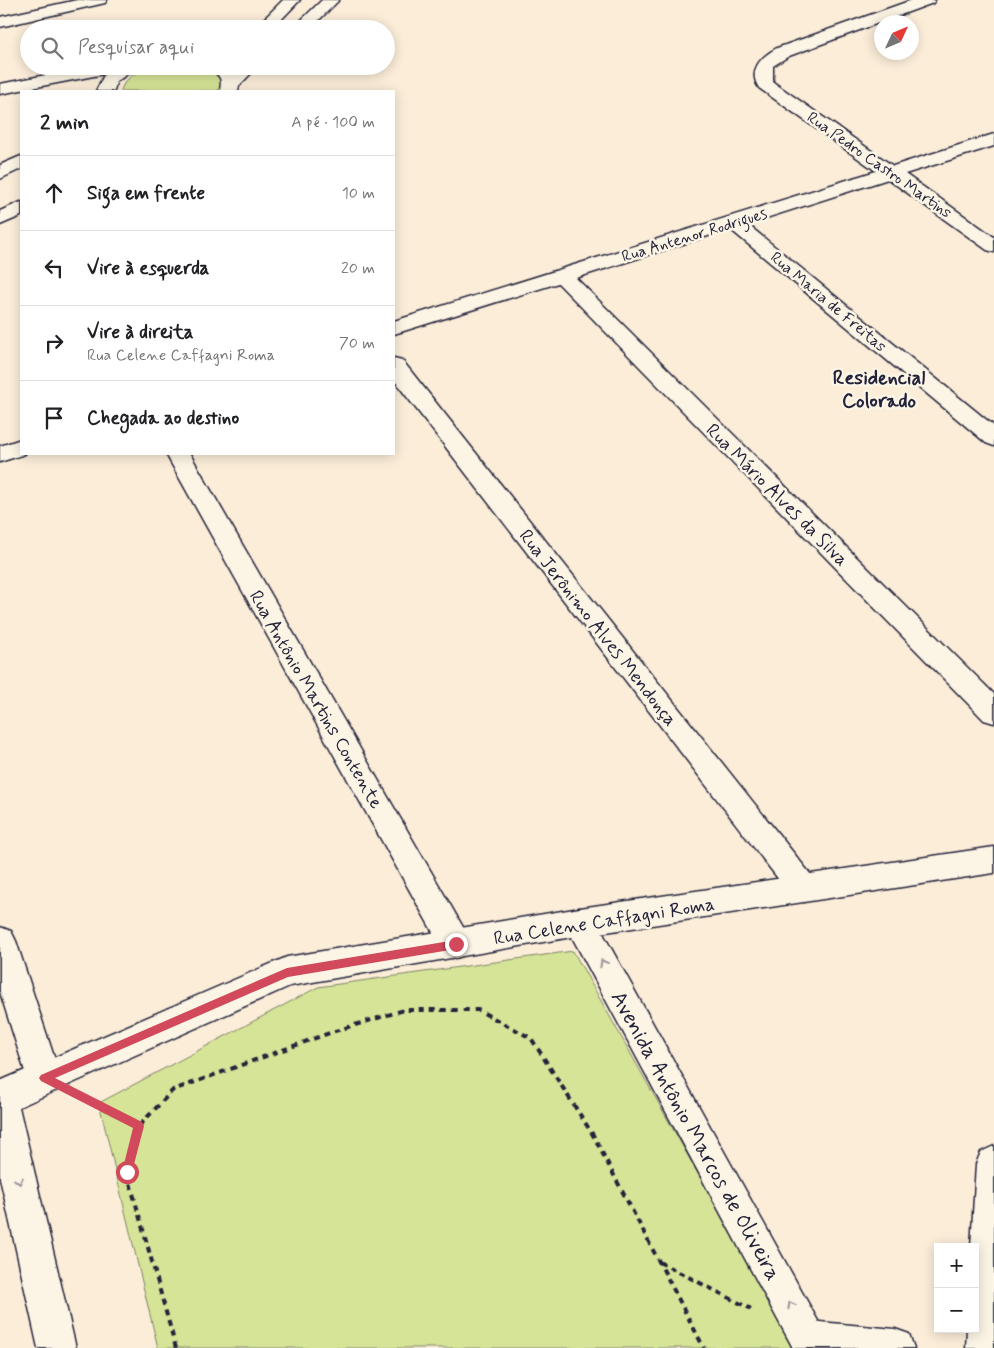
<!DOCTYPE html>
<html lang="pt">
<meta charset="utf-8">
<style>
:root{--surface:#fff;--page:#f6f6f6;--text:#202124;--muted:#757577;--line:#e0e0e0}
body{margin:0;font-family:Mynerve,sans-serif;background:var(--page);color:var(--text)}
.controls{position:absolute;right:15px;bottom:15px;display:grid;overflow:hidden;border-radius:0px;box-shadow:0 2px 12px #0003}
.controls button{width:45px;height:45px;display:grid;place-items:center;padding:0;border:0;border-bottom:1px solid var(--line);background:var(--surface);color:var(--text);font:25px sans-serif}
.compass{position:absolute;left:874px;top:15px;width:45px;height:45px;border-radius:50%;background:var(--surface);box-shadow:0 2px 12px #0003;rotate:46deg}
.stop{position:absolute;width:15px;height:15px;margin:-11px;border:4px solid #d1495b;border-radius:50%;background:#fff}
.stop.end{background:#d1495b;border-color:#fff;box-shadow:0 1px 5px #0008}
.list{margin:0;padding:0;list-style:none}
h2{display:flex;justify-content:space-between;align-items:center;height:65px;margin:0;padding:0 20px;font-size:21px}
h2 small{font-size:16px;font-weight:400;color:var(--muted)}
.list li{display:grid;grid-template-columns:32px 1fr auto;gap:15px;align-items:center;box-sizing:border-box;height:75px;padding:0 20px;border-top:1px solid var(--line)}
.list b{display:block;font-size:19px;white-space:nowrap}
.list p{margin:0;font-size:16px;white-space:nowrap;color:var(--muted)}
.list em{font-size:16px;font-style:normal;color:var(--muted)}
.icon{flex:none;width:28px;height:28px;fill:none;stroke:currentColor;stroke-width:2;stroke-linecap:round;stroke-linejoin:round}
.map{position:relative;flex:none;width:994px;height:1348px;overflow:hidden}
.search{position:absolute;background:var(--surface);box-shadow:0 2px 12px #0003;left:20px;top:20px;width:375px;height:55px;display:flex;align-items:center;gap:12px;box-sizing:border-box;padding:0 18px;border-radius:28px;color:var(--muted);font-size:19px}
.panel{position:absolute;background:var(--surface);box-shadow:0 2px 12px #0003;left:20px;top:90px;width:375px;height:365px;border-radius:0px}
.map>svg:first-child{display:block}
</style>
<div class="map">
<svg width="994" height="1348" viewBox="0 0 994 1348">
<rect width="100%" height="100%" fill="#fbedd8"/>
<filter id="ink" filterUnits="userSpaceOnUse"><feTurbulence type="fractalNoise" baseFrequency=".02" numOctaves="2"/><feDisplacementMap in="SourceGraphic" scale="10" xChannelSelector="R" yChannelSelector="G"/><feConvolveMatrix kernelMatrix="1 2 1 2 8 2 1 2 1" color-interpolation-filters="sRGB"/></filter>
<g filter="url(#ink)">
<!-- green -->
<g fill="#d6e497" stroke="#7c8369">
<path d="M157,66C170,66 236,61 219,91H121C124,76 143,69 157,66Z"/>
<polygon points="573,951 796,1348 158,1348 99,1103 318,987"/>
</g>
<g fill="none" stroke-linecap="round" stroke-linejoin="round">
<!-- minor casing -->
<g stroke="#22223b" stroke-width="3">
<g id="minor">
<polygon points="77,0 107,0 105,3 0,27 0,17"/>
<path d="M912,0H935L933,3L789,56L773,66V82L893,166L994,134V146L905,174L994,237V252L987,250L888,179L747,224L994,426V446L986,443L730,229L576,278L994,694V723L984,720L558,283L394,334V321L876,171L759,88C747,70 762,56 777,48Z"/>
<polygon points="394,358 402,360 815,880 820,889 815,898 804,902 793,898 394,380"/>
<polygon points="21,439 21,454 25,454 0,462 0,446"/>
<polygon points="166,454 190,454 467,934 472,944 467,954 456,958 445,954"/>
<polygon points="0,927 11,931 16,941 61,1078 56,1089 44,1094 32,1089 27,1078 0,992"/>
<polygon points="994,1146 994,1348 966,1348 967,1329 975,1329 975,1247 971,1247 976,1164 981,1152"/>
<polygon points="809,1321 895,1329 909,1334 914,1348 793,1348 790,1340 795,1326"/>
</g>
</g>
<!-- tertiary casing -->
<g stroke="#22223b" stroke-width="3">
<g id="tertiary">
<polygon points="92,66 128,66 120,71 0,94 0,84"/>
<polygon points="994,847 994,873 580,936 569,932 564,922 569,912 580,908"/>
</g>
</g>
<!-- secondary casing -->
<g stroke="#22223b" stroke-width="3">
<g id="secondary">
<polygon points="283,0 300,0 278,23 269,29 249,29 266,17"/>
<polygon points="322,0 339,0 310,29 292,29"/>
<polygon points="117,66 139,66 116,82 114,91 96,91 104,75"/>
<path d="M210,66H230L235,71L240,66H258L239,86L238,91H220C223,74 218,78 210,66Z"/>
<polygon points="21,156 21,169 0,179 0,165"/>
<polygon points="21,202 21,216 0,225 0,211"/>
<polygon points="580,908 591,912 833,1348 793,1348 572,937 290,986 19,1107 76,1348 38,1348 0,1178 0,1081 287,957"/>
</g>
</g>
<!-- path -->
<g stroke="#22223b" stroke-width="4" stroke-dasharray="6 5" stroke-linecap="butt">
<polyline points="83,1097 139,1126"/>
<polyline points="659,1262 751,1309"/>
<polyline points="176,1348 127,1172 139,1126 173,1090 332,1032 404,1010 478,1010 531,1038 593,1135 704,1348"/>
</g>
<!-- minor -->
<use href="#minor" fill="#fcf5e5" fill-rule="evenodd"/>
<!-- tertiary -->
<use href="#tertiary" fill="#fcf5e5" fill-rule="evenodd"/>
<!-- secondary -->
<use href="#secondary" fill="#fcf5e5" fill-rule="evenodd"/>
</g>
<!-- one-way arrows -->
<defs><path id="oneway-chevron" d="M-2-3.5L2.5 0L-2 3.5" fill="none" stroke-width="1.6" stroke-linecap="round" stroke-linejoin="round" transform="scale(1.25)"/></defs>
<g stroke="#9a9698">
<use href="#oneway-chevron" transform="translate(603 963) rotate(-119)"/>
<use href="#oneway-chevron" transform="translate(19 1181) rotate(77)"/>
<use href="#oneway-chevron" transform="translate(791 1305) rotate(-119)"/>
</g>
</g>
<!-- route -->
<polygon fill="#d1495b" points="456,940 461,944 456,949 288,977 55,1078 142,1122 144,1126 132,1172 127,1177 122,1172 133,1128 41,1081 39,1078 41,1075 287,968"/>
<g text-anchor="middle" stroke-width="5" stroke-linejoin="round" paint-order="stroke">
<!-- far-street labels -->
<g font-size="16" fill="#22223b" stroke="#fcf5e5">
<text transform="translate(880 164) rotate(35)" y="6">Rua Pedro Castro Martins</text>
<text transform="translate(694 234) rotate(-17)" y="6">Rua Antenor Rodrigues</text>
<text transform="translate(829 301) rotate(40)" y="6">Rua Maria de Freitas</text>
</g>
<!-- street labels -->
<g font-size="19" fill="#22223b" stroke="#fcf5e5">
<text transform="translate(778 494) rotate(45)" y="7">Rua Mário Alves da Silva</text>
<text transform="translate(599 627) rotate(52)" y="7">Rua Jerônimo Alves Mendonça</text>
<text transform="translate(317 699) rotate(60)" y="7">Rua Antônio Martins Contente</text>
<text transform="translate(604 920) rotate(-9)" y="7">Rua Celene Caffagni Roma</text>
</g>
<!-- neighbourhood labels -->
<g font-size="20" font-weight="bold" fill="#22223b" stroke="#fcf5e5">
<text x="879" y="384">Residencial<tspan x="879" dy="23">Colorado</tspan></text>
</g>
<!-- near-street labels -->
<g font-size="22" fill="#22223b" stroke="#fcf5e5">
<text transform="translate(697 1135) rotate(61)" y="8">Avenida Antônio Marcos de Oliveira</text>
</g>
</g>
</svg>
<div class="controls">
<button>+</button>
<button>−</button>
</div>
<svg class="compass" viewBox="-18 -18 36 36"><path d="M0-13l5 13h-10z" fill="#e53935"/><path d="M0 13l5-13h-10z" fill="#757577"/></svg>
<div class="stop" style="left:127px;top:1172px"></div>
<div class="stop end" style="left:456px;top:944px"></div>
<div class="search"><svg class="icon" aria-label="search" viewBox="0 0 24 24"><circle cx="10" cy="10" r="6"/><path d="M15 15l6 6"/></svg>Pesquisar aqui</div>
<section class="panel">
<h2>2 min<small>A pé · 100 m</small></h2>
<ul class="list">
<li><svg class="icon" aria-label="ahead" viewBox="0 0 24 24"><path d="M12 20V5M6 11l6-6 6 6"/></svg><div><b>Siga em frente</b></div><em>10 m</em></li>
<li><svg class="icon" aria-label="left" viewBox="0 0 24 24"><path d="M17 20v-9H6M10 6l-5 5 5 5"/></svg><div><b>Vire à esquerda</b></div><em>20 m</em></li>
<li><svg class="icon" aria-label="right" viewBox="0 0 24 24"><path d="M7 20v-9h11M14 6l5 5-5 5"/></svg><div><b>Vire à direita</b><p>Rua Celene Caffagni Roma</p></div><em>70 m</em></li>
<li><svg class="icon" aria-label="arrive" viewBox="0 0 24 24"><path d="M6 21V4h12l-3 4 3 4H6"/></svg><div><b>Chegada ao destino</b></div></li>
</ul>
</section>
</div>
